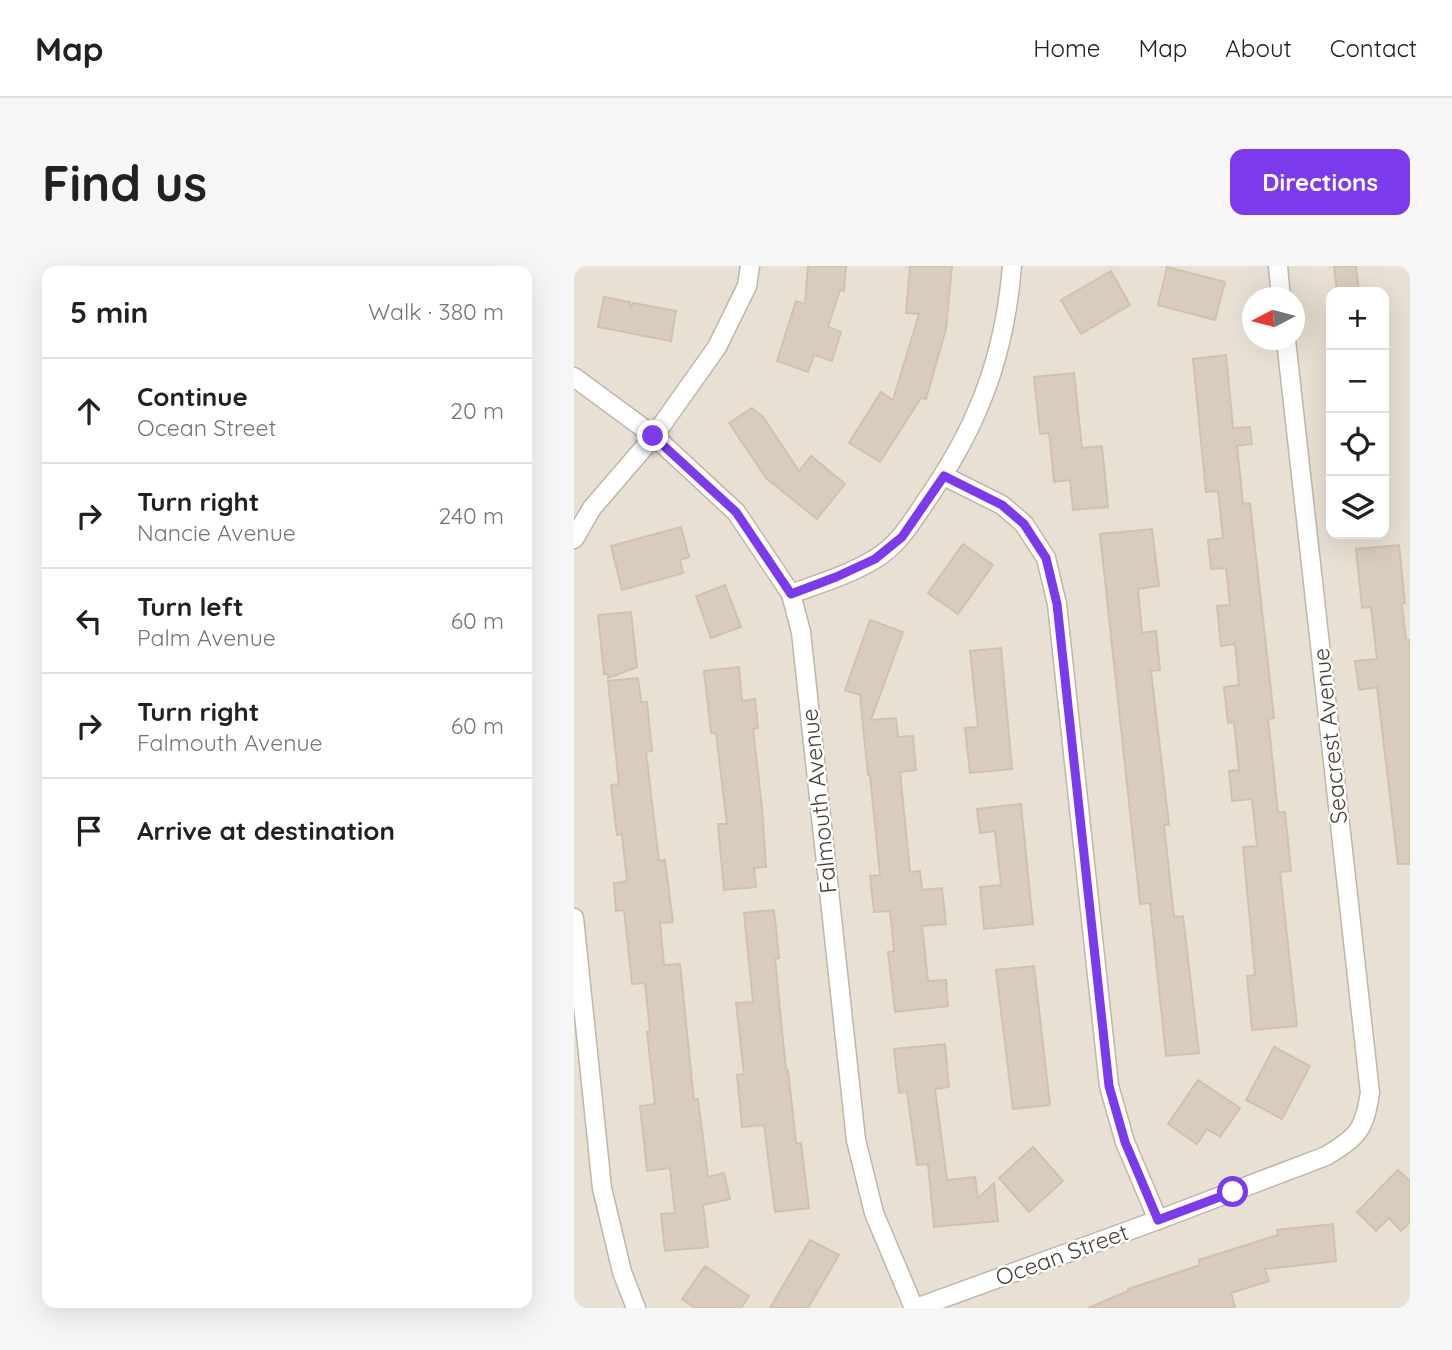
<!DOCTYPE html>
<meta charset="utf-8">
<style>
:root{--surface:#fff;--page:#f6f6f6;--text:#202124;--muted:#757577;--line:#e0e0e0;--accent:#7c3aed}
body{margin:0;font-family:Quicksand,sans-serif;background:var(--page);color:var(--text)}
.controls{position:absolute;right:21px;top:21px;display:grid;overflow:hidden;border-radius:14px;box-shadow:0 7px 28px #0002}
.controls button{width:63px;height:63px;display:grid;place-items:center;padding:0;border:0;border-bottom:2px solid var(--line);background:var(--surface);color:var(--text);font:35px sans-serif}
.compass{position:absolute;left:668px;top:21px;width:63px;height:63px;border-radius:50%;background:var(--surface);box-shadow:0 7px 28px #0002;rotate:264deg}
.stop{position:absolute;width:21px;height:21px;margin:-16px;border:5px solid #7c3aed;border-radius:50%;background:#fff}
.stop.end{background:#7c3aed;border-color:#fff;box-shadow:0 2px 7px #0008}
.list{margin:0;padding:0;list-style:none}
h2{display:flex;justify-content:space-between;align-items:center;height:91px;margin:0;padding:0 28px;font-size:30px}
h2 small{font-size:23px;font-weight:400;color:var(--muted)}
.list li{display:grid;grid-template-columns:46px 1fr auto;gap:21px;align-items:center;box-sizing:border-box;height:105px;padding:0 28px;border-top:2px solid var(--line)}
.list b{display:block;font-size:26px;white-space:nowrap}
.list p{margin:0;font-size:23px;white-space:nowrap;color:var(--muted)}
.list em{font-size:23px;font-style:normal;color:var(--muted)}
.icon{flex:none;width:38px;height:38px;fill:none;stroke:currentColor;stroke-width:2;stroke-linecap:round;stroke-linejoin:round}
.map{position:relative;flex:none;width:836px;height:1042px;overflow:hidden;border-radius:14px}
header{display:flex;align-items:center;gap:42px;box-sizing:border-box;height:98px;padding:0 35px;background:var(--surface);border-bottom:2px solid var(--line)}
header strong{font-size:33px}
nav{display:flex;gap:38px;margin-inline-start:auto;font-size:24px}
.intro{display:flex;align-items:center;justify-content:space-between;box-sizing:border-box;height:168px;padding:0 42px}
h1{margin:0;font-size:49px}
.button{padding:18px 32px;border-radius:14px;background:var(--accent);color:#fff;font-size:24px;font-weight:700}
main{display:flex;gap:42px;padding:0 42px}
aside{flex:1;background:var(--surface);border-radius:14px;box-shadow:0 7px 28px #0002}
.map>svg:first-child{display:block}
</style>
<header>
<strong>Map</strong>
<nav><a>Home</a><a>Map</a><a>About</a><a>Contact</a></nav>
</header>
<div class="intro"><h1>Find us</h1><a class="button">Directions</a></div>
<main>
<aside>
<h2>5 min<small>Walk · 380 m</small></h2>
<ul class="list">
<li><svg class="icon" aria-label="ahead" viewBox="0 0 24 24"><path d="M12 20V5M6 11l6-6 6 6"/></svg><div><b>Continue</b><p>Ocean Street</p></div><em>20 m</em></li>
<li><svg class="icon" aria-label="right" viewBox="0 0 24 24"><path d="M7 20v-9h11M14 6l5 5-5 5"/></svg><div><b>Turn right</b><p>Nancie Avenue</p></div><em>240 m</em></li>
<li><svg class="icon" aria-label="left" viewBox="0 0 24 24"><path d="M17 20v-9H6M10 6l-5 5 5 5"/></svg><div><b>Turn left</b><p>Palm Avenue</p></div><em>60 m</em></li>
<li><svg class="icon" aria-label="right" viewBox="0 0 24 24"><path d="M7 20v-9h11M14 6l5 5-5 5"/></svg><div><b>Turn right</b><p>Falmouth Avenue</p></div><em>60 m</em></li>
<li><svg class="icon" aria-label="arrive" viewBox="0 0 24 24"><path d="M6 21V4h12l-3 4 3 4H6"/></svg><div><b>Arrive at destination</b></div></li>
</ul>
</aside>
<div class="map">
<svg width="836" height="1042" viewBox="0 0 836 1042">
<rect width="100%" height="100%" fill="#f3eee5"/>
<!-- residential -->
<path fill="#e8e0d3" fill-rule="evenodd" d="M0,0H836V1042H0ZM757,26H810V268H757ZM678,32H720V74H678Z"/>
<!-- building -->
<g fill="#d9ccbd" stroke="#d1c1ad" stroke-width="2">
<polygon points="234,0 272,0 270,25 266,24 254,61 267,66 258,95 240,89 234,106 203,95 222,35 231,38"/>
<polygon points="336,0 378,0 372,63 352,133 347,132 306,196 275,177 307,126 319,134 345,48 332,47"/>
<polygon points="760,0 782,0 785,25 763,26"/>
<polygon points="593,1 651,16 641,54 584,39"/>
<polygon points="537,5 556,39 507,68 487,34"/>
<polygon points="30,31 56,36 57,43 59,37 102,45 97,75 24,61"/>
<polygon points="652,89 659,162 676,161 678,178 663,180 669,238 676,237 700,452 694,453 704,546 711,546 717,605 706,606 723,760 678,764 673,710 681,709 669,581 683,580 678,533 658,535 655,505 665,504 660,456 654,457 650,421 665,419 661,378 647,380 643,340 656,339 652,302 637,303 634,274 649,272 644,225 632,226 619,93"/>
<polygon points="500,107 508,182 528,180 534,241 499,244 496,214 480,216 475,167 466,168 460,111"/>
<polygon points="178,142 189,151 225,205 237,190 271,218 243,253 192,212 155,157"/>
<polygon points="107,261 115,291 106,294 109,307 48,324 37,280"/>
<polygon points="578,263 585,320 564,323 568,367 582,365 586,404 577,405 595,559 590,559 600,651 609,650 625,787 592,790 576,637 566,638 526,268"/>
<polygon points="389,278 419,299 384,348 354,327"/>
<polygon points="825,279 831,337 828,338 832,374 836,374 836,598 824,598 803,421 785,424 781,395 803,393 797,341 788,342 782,283"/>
<polygon points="151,319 167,361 137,372 122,330"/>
<polygon points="57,346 63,401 34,412 34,408 30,408 24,349"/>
<polygon points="296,354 329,366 297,454 322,452 324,471 339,470 342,504 326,506 336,606 346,605 348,624 368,622 372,658 348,660 354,715 372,714 374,740 321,746 314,686 320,685 316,645 300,646 296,610 306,609 296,509 294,509 286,429 271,424"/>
<polygon points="427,382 438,503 396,507 391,462 404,461 396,385"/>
<polygon points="165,401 168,435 181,433 184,462 179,463 188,542 192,601 180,602 182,621 150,624 144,558 153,558 142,467 137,467 130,405"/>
<polygon points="64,412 67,436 73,436 78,485 72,486 85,595 91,594 99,656 86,657 90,699 106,698 120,834 124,833 134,911 150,907 156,933 129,939 134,981 91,985 87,948 101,947 96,902 73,905 66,840 81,838 73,766 76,765 71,717 58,718 50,644 42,645 40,617 53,615 48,568 43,569 37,519 45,518 34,415"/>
<polygon points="447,538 459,658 410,663 406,621 427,619 421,565 406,567 403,543"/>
<polygon points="200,644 205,692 201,693 212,804 214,804 222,877 227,877 235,942 201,946 190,859 168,861 163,809 170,808 162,737 179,736 170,647"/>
<polygon points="460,700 476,839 439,843 422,704"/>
<polygon points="371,778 375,821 361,823 373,914 401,911 404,932 420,917 424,955 360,961 354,898 343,899 333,826 325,827 320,783"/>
<polygon points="700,781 736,800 708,853 672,834"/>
<polygon points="624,814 666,842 646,871 633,863 623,878 594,858"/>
<polygon points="459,881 489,915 455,946 425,912"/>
<polygon points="824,904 836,915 836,956 827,965 815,952 802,965 783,946"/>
<polygon points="759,958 762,995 691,1003 695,1015 657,1027 661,1042 514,1042 554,1025 554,1023 626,999 625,994 704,969 703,964"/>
<polygon points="236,974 265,989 234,1042 196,1042"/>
<polygon points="131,1000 175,1030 167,1042 121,1042 108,1033"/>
</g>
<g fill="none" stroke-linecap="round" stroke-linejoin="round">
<!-- minor casing -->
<g stroke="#bfb6a8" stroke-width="21">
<g id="minor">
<polyline points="704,0 707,32"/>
<polyline points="0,111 80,170 162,246 217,328 227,366 282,874 300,947 340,1042"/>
<polyline points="370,210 428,239 450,258 472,292 483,338 535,820 551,876 584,954"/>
<polyline points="0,273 18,242 80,170 143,81 173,20 176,0"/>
<path d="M217,328C244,318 275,309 301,293C323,280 336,259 350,238C370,209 389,178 403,145C423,100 434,49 438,0"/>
<polyline points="0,652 28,922 48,1006 62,1042"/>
<path d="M342,1042L584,954L752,890C785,870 790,864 796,827L712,74"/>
</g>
</g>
<!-- minor -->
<use href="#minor" stroke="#fff" stroke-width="18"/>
</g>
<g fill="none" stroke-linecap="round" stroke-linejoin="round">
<!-- route -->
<polyline stroke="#7c3aed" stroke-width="9" points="79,170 162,246 217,328 262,311 301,293 328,271 370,210 428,239 450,258 472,292 483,338 535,820 551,876 584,954 659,926"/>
</g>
<g text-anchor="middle" stroke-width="5" stroke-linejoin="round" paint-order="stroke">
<!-- street labels -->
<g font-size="23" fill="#463e35" stroke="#fff">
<text transform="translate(756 470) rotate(-96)" y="8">Seacrest Avenue</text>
<text transform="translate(245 535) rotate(-96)" y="8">Falmouth Avenue</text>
<text transform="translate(488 989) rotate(-20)" y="8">Ocean Street</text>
</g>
</g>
</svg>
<div class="controls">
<button>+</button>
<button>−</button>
<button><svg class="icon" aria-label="locate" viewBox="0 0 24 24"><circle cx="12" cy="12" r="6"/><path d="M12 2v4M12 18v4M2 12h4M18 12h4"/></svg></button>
<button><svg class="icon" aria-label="layers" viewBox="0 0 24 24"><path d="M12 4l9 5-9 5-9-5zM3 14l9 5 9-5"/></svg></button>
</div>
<svg class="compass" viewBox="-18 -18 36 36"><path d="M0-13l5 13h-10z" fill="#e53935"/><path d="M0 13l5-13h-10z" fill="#757577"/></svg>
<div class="stop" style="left:659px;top:926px"></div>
<div class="stop end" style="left:79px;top:170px"></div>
</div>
</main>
